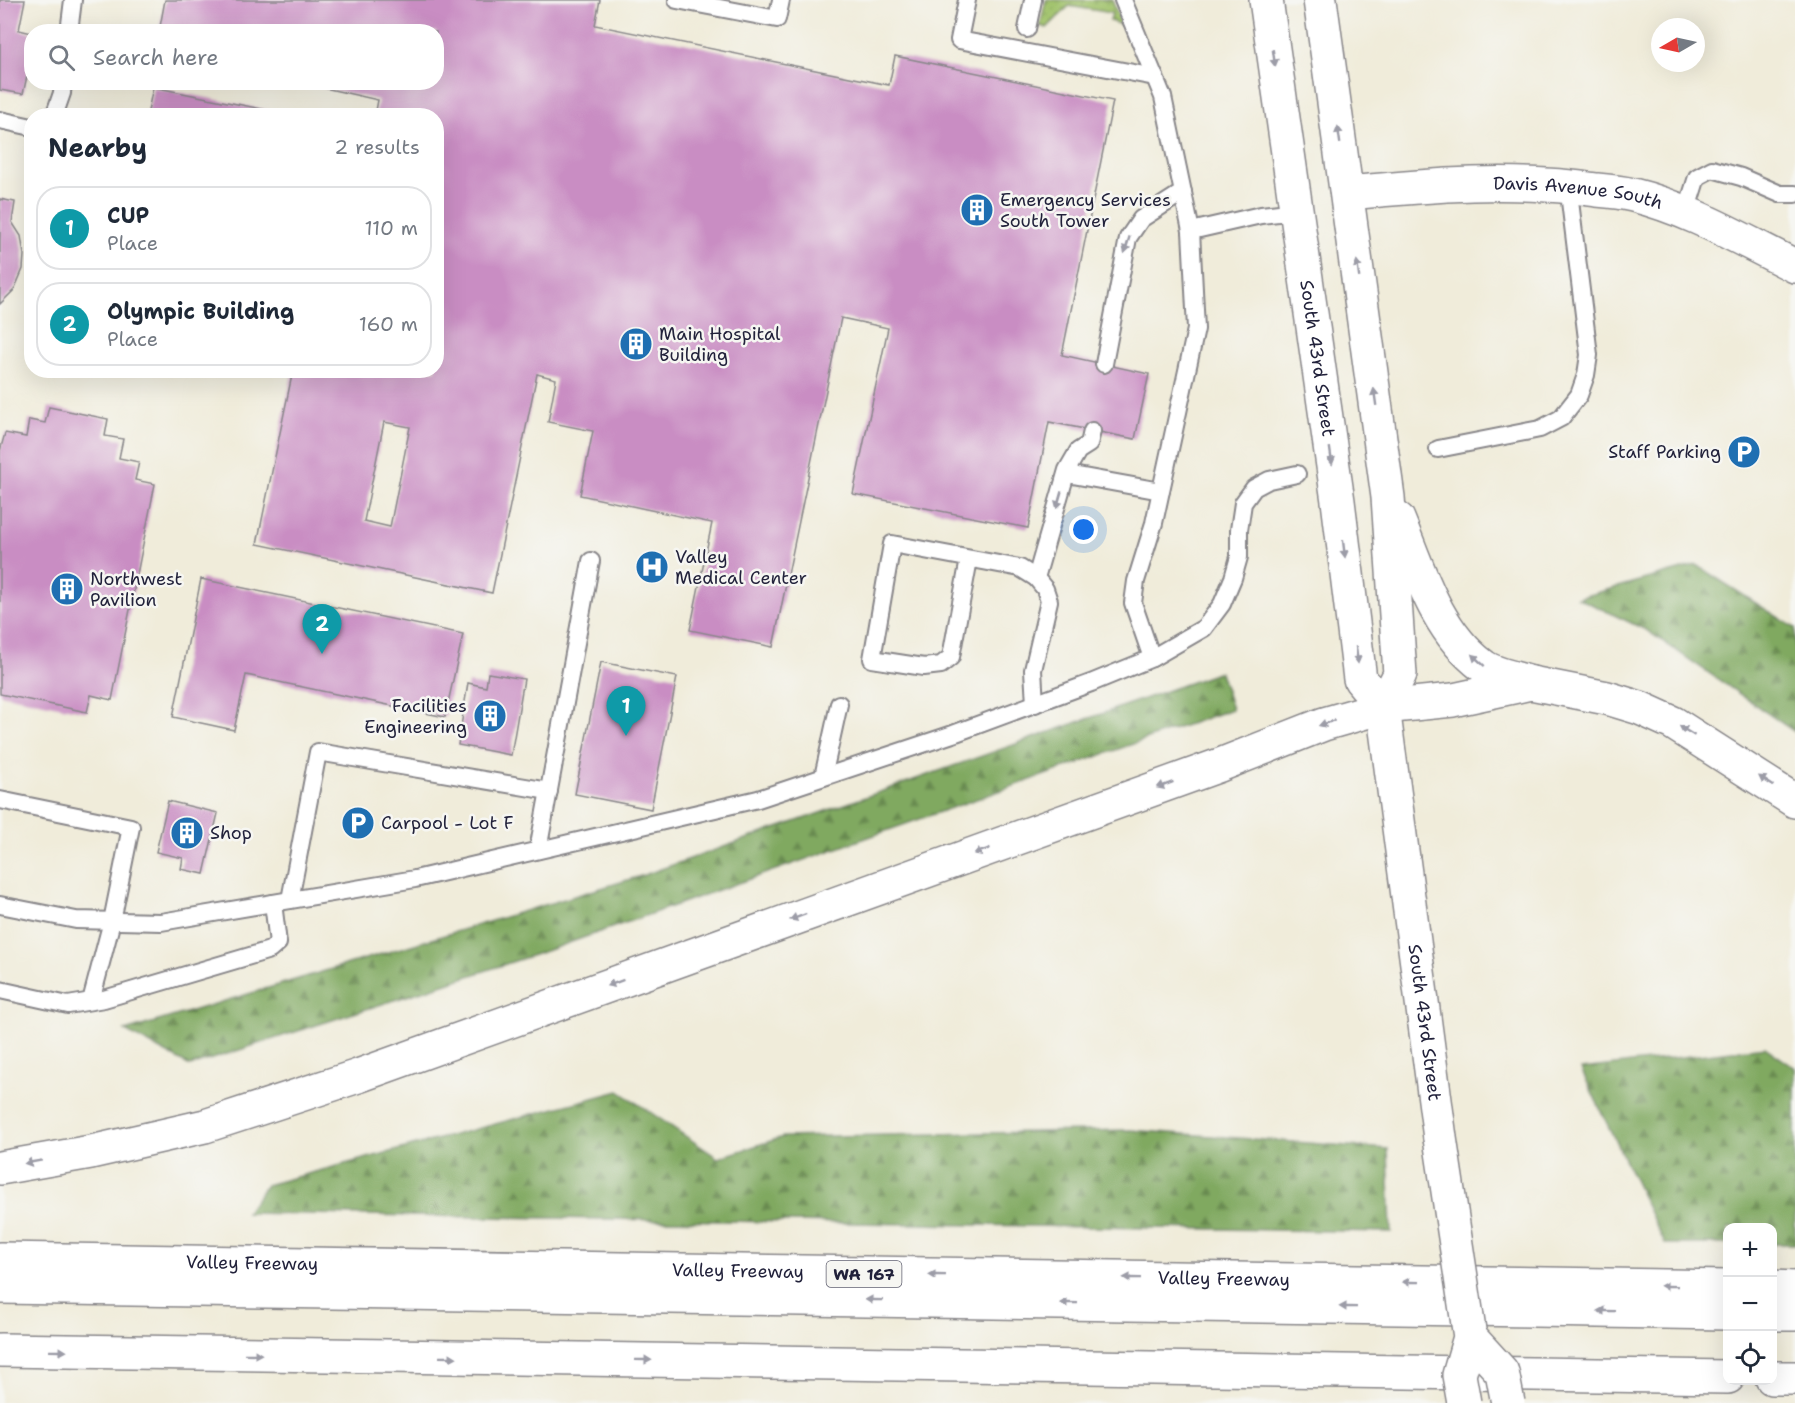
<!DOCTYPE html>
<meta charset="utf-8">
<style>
:root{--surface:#fff;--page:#f2f2f3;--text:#1f2937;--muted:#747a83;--line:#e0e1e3;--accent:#ea580c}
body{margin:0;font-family:"Shantell Sans",sans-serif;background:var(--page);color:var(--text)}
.controls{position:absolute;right:18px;bottom:18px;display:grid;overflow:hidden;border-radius:12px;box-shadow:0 6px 24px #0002}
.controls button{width:54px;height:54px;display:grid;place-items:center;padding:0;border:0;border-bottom:2px solid var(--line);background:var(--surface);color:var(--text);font:30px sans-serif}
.compass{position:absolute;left:1651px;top:18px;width:54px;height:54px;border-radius:50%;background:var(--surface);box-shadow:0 6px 24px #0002;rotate:261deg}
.you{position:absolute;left:1084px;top:530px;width:21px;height:21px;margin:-15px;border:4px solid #fff;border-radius:50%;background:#1a73e8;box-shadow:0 0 0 9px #1a73e833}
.badge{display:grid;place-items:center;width:39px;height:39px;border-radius:50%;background:var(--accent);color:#fff;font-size:20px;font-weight:700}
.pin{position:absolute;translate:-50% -50px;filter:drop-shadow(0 2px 3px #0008)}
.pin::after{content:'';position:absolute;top:32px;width:21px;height:18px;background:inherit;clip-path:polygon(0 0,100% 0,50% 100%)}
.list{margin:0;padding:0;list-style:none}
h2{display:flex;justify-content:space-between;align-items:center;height:78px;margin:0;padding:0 24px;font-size:26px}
h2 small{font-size:20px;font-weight:400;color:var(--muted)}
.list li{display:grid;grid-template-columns:39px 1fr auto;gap:18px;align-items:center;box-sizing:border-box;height:84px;margin:0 12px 12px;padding:0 12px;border:2px solid var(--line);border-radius:24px}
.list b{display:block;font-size:22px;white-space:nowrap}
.list p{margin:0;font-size:20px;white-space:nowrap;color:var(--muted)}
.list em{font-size:20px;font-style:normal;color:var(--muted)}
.icon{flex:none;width:33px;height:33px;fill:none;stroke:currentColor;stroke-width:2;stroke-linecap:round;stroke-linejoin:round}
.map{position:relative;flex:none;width:1795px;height:1403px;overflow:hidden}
.search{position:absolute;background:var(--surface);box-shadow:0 6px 24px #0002;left:24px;top:24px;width:420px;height:66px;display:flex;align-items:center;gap:15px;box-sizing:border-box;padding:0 21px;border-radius:24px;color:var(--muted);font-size:22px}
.panel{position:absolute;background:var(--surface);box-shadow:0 6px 24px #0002;left:24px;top:108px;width:420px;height:270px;border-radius:24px}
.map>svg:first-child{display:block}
</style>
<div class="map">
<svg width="1795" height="1403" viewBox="0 0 1795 1403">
<defs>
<pattern id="grass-dots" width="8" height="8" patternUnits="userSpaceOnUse" patternTransform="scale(1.5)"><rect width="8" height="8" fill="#a1c36c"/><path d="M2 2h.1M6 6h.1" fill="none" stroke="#8aa75e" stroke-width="1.8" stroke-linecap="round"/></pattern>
<pattern id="forest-firs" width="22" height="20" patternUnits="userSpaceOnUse" patternTransform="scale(1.5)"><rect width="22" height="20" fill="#80a960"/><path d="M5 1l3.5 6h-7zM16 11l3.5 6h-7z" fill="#688950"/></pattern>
</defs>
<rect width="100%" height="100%" fill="#f6f6f2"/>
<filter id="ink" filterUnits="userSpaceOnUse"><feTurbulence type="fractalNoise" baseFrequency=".0167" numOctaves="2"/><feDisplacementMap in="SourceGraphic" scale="12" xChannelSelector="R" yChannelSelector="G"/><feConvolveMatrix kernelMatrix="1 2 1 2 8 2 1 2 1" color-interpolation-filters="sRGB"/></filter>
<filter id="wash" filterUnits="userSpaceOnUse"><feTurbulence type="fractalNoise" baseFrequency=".008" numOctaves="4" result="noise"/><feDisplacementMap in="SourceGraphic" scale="24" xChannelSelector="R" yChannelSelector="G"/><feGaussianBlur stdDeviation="1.35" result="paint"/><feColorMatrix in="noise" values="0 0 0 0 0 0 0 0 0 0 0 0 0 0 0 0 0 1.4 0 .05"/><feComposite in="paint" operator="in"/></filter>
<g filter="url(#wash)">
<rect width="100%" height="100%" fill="#f0ecda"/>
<!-- grass -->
<polygon fill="url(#grass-dots)" stroke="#627254" stroke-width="1.5" points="1046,0 1112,0 1122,25 1110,21 1112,13 1069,6 1047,28 1040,26"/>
<!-- forest -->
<g fill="url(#forest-firs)" stroke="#51664e" stroke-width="1.5">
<polygon points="1696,565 1795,628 1795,732 1646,630 1578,598"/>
<polygon points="1220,672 1232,709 543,952 190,1066 125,1031 641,876"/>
<polygon points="1765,1047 1795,1068 1795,1244 1773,1244 1772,1228 1728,1228 1727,1244 1665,1244 1581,1069"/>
<polygon points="619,1091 718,1158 783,1137 1130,1130 1388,1149 1391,1232 246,1213 266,1185"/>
</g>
<g id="blocks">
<!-- building -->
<g fill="#c98dc3" fill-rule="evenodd">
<polygon points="0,0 25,0 19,30 32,33 32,54 23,94 0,90"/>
<path d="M165,0H600L595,25L889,85L895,56L1113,101L1062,355L1149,374L1135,439L1049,422L1028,528L853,494L888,328L841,318L773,647L690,630L712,523L580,495L593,431L548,422L556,379L537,374L492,593L257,544L293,370H436V116H375L378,100L298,82H436V32H159ZM384,422L410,427L390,527L364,521Z"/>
<polygon points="153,87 287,114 287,116 147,116"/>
<polygon points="0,199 15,202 12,222 21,236 24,255 23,269 14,290 0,304"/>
<polygon points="49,407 108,419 105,436 123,439 119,458 139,462 135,480 155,484 112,700 91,695 87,712 0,694 0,451 5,433 26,437 29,420 45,423"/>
<polygon points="201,579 463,634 445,717 246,675 234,730 173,717"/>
<polygon points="601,662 677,677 651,809 575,794"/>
<polygon points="488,673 524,679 511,755 458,745 468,683 486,687"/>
<polygon points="168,801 218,813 204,874 181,869 183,858 156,852"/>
</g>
</g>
</g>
<g filter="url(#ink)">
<use href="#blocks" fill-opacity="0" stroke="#89878a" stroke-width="1.5"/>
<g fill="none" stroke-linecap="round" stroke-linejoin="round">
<!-- lane casing -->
<g stroke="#89878a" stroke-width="20">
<g id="lane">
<polyline points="677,0 777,19 781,0"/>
<polyline points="967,0 959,40 1155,77"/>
<polyline points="1123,0 1163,97 1191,231 1196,329 1154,523 1136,581 1133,603 1152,658"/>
<polyline points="1027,29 1033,0"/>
<polyline points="69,32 73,0"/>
<polyline points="54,116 62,93 63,82"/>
<polyline points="0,120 32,127"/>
<polyline points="1686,212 1697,177 1712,169 1741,177 1780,194 1795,194"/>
<polyline points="1191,231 1261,215 1297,211"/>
<polyline points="1104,364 1128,238 1141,219 1183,192"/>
<polyline points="1438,449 1540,429 1561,418 1579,395 1586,375 1589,355 1568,185"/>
<polyline points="1067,474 1161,491"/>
<polyline points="969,559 951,657 941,665 924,667 872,659 892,544 1020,568 1036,578 1045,589 1049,601 1033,670 1035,704"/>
<polyline points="1036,578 1067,470 1078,451 1089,444 1092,431"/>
<polyline points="823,777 839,704"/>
<polyline points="0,800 131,827 112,921 91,1001"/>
<polyline points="538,850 591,561"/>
<polyline points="290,900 318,752 549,791"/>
<polyline points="0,905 76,920 161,922 415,879 758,799 953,734 1091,683 1152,658 1204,628 1222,604 1233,578 1239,557 1239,530 1243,503 1254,488 1269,480 1297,474"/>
<polyline points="0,990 68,1005 104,999 270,950 278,943 273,903"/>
</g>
</g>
<!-- street casing -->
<g stroke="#89878a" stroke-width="36">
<g id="street">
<path id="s1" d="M1348,193C1430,185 1514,178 1597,190C1609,191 1621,192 1633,195C1690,209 1742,240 1795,266"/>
</g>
</g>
<!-- secondary casing -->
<g stroke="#89878a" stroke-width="36">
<g id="secondary">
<path id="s2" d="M1266,0L1338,501L1360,679L1383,707L1440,1138"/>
<polyline points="1320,0 1388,497 1400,674 1383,707"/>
<path d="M1398,519C1419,570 1436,631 1483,666C1493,674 1517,678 1531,683"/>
</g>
</g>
<!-- highway casing -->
<g stroke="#89878a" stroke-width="36">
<g id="highway">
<polyline points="0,1168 91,1152 205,1126 358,1076 1220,765 1324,724 1383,707 1453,700 1531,683 1607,698 1640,708 1673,723 1795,801"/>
<path id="s3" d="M0,1259L1728,1287"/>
<polyline points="0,1287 1728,1313"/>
<polyline points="1772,1287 1795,1288"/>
<polyline points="1772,1314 1795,1314"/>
<polyline points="0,1350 1728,1377"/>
<polyline points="1772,1378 1795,1378"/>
</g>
</g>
<!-- lane -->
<use href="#lane" stroke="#fff" stroke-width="16"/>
<!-- street -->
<use href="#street" stroke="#fff" stroke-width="33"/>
<!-- secondary -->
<use href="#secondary" stroke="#fff" stroke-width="33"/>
<!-- highway -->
<use href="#highway" stroke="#fff" stroke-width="33"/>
<!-- secondary-bridge casing -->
<g stroke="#89878a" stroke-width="36" stroke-linecap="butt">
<g id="secondary-bridge">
<polyline points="1440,1138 1470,1337 1459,1375 1464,1403"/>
<polyline points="1470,1337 1502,1372 1508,1403"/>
</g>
</g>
<!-- secondary-bridge -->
<use href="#secondary-bridge" stroke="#fff" stroke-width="33"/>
</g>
<!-- one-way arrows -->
<defs><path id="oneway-solid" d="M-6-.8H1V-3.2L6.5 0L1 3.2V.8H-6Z" transform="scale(1.5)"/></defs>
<g fill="#9c9ca7">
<use href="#oneway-solid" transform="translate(1274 58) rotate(82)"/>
<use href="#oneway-solid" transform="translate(1339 135) rotate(-98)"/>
<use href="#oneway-solid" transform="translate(1127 245) rotate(107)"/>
<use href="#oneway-solid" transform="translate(1358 269) rotate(-98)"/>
<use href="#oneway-solid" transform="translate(1375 397) rotate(-98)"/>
<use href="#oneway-solid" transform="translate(1331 456) rotate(82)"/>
<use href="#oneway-solid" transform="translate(1059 500) rotate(106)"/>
<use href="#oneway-solid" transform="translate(1344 549) rotate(83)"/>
<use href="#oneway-solid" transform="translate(1357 655) rotate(83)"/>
<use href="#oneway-solid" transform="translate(1478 660) rotate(-138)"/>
<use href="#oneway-solid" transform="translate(1327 723) rotate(162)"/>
<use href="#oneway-solid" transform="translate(1687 731) rotate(-148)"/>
<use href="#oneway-solid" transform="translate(1766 781) rotate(-146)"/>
<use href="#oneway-solid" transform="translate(1165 785) rotate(160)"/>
<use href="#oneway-solid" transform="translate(982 851) rotate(160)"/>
<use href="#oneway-solid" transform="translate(798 917) rotate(160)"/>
<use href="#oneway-solid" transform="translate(615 983) rotate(160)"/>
<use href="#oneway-solid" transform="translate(33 1162) rotate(170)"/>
<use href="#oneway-solid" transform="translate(937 1275) rotate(-179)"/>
<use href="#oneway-solid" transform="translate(1132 1278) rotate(-179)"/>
<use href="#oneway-solid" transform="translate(1411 1282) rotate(-179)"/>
<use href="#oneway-solid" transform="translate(1669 1286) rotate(-179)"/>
<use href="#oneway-solid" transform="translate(874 1300) rotate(-179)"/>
<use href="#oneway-solid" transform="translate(1069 1303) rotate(-179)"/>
<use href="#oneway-solid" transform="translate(1348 1307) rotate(-179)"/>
<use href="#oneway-solid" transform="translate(1606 1311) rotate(-179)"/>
<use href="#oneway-solid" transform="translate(58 1351) rotate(1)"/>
<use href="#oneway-solid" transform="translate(253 1354) rotate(1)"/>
<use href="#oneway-solid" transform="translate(448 1357) rotate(1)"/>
<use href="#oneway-solid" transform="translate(643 1360) rotate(1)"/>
</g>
</g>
<!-- icons -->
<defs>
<g id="building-disc" transform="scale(1.725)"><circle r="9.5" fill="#1f6fb2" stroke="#f6f6f2"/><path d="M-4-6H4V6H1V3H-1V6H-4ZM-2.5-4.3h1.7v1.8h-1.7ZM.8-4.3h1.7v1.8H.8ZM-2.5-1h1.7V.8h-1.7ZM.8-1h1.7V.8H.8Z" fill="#fff"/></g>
<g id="parking-disc" transform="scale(1.725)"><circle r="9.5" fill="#1f6fb2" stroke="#f6f6f2"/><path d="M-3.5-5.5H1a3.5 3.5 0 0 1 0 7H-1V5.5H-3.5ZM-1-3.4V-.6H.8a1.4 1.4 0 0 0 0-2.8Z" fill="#fff"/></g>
<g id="hospital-disc" transform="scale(1.725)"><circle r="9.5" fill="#1f6fb2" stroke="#f6f6f2"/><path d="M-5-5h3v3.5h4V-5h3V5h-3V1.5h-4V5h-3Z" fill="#fff"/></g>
</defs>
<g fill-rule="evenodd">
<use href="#building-disc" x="977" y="210"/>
<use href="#building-disc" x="636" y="344"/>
<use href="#parking-disc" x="1744" y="452"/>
<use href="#hospital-disc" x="652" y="567"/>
<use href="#building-disc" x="67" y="589"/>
<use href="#building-disc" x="490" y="716"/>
<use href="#parking-disc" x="358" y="823"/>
<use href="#building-disc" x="187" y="833"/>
</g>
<g text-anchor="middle" stroke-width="5" stroke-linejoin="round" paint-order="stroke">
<!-- shield labels -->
<rect fill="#f6f6f2" stroke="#626272" stroke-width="1.5" x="826.5" y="1261" width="75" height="26" rx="4.5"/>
<g font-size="16" font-weight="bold" fill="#22223b">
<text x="864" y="1280">WA 167</text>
</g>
<!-- street labels -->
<g font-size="18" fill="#22223b" stroke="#f6f6f2">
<text dy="6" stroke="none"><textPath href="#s1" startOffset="231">Davis Avenue South</textPath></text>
<text dy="6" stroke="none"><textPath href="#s2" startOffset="362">South 43rd Street</textPath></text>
<text dy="6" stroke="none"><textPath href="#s2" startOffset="1040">South 43rd Street</textPath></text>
<text dy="6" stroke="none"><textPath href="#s3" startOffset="252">Valley Freeway</textPath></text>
<text dy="6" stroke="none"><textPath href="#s3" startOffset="738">Valley Freeway</textPath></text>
<text dy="6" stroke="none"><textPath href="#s3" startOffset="1224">Valley Freeway</textPath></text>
</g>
<!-- poi labels -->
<g font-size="18" fill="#22223b" stroke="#f6f6f2" text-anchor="start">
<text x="1000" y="206">Emergency Services<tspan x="1000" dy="21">South Tower</tspan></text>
<text x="659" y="340">Main Hospital<tspan x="659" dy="21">Building</tspan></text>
<text x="1721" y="458" text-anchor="end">Staff Parking</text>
<text x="675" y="563">Valley<tspan x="675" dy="21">Medical Center</tspan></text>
<text x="90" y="585">Northwest<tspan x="90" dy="21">Pavilion</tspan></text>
<text x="467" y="712" text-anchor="end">Facilities<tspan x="467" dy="21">Engineering</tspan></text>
<text x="381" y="829">Carpool - Lot F</text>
<text x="210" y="839">Shop</text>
</g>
</g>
</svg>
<div class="controls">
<button>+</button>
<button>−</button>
<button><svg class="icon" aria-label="locate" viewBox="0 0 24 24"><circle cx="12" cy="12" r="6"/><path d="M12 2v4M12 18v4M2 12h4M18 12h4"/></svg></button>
</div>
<svg class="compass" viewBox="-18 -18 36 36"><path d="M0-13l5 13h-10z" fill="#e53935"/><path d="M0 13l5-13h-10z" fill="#747a83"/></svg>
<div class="you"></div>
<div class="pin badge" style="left:626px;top:736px;background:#0f9aa8">1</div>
<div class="pin badge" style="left:322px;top:654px;background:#0f9aa8">2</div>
<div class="search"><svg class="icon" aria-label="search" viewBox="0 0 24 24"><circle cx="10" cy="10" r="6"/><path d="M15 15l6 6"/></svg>Search here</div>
<section class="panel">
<h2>Nearby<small>2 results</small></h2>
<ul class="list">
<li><span class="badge" style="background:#0f9aa8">1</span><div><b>CUP</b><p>Place</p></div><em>110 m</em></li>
<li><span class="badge" style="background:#0f9aa8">2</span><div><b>Olympic Building</b><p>Place</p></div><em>160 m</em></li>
</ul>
</section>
</div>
